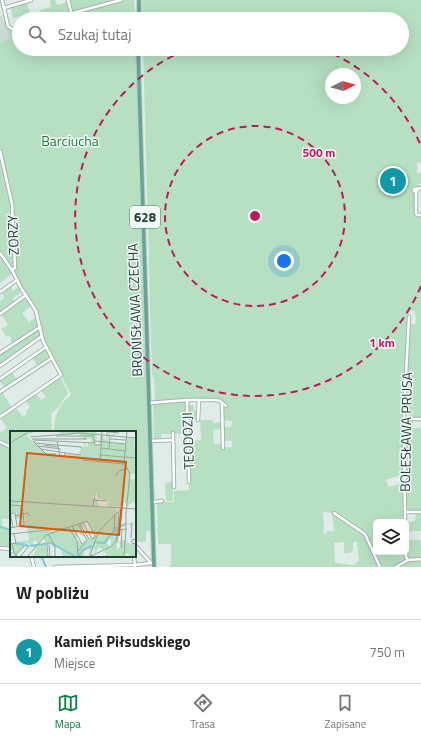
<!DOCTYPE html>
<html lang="pl">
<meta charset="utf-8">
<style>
:root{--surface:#fff;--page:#f6f6f6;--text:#222;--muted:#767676;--line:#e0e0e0;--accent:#0b8043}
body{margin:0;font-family:"Titillium Web",sans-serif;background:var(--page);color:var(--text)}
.controls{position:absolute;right:12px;bottom:12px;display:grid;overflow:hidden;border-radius:6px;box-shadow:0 4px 16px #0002}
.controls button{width:36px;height:36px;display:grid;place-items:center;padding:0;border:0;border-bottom:1px solid var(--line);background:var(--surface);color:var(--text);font:20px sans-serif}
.compass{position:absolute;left:325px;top:68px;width:36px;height:36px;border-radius:50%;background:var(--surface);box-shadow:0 4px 16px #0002;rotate:85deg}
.you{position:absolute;left:284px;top:261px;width:14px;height:14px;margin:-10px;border:3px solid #fff;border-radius:50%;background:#1a73e8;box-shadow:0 0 0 6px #1a73e833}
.badge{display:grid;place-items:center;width:26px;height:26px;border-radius:50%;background:var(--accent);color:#fff;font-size:13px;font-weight:700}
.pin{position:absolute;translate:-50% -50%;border:2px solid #fff;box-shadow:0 1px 4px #0006}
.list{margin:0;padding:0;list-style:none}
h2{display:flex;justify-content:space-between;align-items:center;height:52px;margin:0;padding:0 16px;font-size:17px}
h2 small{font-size:13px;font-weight:400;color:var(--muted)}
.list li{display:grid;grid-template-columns:26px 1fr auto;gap:12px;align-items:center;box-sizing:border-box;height:64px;padding:0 16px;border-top:1px solid var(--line)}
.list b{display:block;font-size:15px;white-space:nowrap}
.list p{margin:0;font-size:13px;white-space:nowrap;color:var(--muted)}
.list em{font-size:13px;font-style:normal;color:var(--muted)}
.icon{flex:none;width:22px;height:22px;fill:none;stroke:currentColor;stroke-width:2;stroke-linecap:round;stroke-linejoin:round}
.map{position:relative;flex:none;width:421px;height:567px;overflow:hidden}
.search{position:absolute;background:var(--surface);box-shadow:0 4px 16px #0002;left:12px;right:12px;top:12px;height:44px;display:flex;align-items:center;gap:10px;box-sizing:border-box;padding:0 14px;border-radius:22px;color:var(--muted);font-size:15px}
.sheet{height:116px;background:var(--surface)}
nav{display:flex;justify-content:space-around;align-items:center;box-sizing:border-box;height:56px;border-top:1px solid var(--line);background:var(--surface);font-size:11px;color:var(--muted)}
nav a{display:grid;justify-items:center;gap:2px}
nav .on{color:var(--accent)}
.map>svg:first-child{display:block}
</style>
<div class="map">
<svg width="421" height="567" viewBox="0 0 421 567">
<rect width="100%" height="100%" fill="#e0ece7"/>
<!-- built -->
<polygon fill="#cedcd6" points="4,15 11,40 0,42 0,16"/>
<!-- green -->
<g fill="#b6e0c1" fill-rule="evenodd">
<polygon points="50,0 55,0 57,5 67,2 70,13 48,19 43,19 40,10 51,7"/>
<polygon points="68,0 116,0 116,1 72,13"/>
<polygon points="124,0 134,0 135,19 74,19 72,14"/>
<path d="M142,0H421V162L417,163V173H421V184H418V185H421V186L413,189L416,192L415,214L421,216V418H410L409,413L405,410L409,324H415L416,321L415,311L409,310L403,417V474L386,480L389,487L403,483L404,522H376V552H405V559L394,567H170L171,562V544H158L157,502H174V491L189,490V441L201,440L200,420H213V423L221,422L222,429L213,430L214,444H223V448L232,447V441L223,440V427H231L232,421L223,420L222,401L220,399H199L155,402L154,379L152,375L143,49H402V19H143ZM331,74H355V98H331ZM323,512L332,513L334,531H327L326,535L324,534ZM344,542V553H350L353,550V542H357L359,560L354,565C347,565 342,563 335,563L334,543Z"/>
<polygon points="27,2 30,13 24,15 25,19 20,19 19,16 13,18 10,7"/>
<path d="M7,27L11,30L19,29V49H62L64,55L69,53L68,49H136L146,391V400L147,401L150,490L149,491L150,531H146V542H135V432H54C54,416 58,405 71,395L44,341L39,318L21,288L15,272L13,206L0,147V42L10,39Z"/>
<polygon points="0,155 11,205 14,268 12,268 0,252"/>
<polygon points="0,255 12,272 12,274 0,283"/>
<polygon points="11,285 13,291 19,286 22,290 18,295 19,297 23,296 20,299 17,295 13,298 15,302 0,313 0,301 4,298 2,292"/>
<polygon points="27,295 32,306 22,313 29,322 36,317 33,309 36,313 38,325 37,328 12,344 10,335 7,337 1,329 8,325 1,314"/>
<polygon points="39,328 41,336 0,366 0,354"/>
<polygon points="46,348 51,357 38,366 32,358"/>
<polygon points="12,372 17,380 5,388 0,382 0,380"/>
<polygon points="60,376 68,393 56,410 51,413 52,432 11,432 11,446 0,442 0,433 7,428 0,418 15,407 23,417 27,414 26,411 30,407 25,400 35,393 41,400 46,397 40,389"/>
<polygon points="2,392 12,408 0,416 0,393"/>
<polygon points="186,401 187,428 181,428 181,434 174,434 172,432 172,434 161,434 161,440 154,440 153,404"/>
<polygon points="188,405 193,405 194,410 198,410 198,420 188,420"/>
<polygon points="405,420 413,420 413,428 420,428 421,420 421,511 406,511"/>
<polygon points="0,443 11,448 11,515 9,515 9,519 2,519 2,526 11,529 11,547 0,546"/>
<polygon points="173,482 173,501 166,501 165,483"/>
<polygon points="416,512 421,512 421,531 407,531 407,522 415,521"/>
<polygon points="406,540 421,540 421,557 407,558"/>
<polygon points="407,561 421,561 421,567 399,567"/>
</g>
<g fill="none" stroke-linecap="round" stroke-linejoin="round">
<!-- canal -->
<g stroke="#82cad8" stroke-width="2">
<polyline points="0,527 11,530"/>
<polyline points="38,556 42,558 46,567"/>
</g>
<!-- minor casing -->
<g stroke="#a2b5ae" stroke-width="4.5">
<g id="minor">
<polyline points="2,0 8,26 12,29 19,28"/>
<polyline points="68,0 73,19"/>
<polyline points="4,8 31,0"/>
<polyline points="50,19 121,0"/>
<polyline points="0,151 12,204 15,268 12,270"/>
<polyline points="418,189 416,191 416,213 417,215 421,215"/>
<polyline points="416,191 414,191 414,189 421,188"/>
<polyline points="0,253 12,270 21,288 36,311 43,341 61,375 0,417"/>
<polyline points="0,292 17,280"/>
<polyline points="0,314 26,295"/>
<polyline points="0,353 40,327"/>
<polyline points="0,366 42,336"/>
<polyline points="0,379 46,347"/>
<polyline points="0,392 52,358"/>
<polyline points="187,400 189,482"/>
<polyline points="149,403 187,400 216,400 220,401 226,406"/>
<polyline points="222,403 223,448"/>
<polyline points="404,419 421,419"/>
<polyline points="198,420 199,400"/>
<polyline points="173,433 174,487"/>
<polyline points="150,441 173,440"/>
<polyline points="0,442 11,447"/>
<polyline points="154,502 162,501"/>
<polyline points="406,512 421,512"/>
<polyline points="334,513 365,534 380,567"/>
<polyline points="405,522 404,413 409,317"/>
<polyline points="135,545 151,563"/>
<polyline points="0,548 11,549"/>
<polyline points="406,552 406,557 408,560"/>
<polyline points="31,556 34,567"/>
<polyline points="134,556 135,567"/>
<polyline points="55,567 135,565 151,563"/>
<polyline points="396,567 408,560 421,559"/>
</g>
</g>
<!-- major casing -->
<g stroke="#c0c9c7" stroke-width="5.5">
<g id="major">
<polyline points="139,0 139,19"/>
<polyline points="138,49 154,567"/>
</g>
</g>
<!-- minor -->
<use href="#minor" stroke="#fff" stroke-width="2.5"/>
<!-- major -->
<use href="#major" stroke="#60a794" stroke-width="3.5"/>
</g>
<!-- distance rings -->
<g fill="none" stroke="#c2185b" stroke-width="2" stroke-dasharray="7 5">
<circle cx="255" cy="216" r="90"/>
<path d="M421 286A180 180 0 1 1 188 49M322 49A180 180 0 0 1 421 146"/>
</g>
<g text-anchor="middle" stroke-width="3" stroke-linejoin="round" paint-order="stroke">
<!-- shield labels -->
<rect fill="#f1f9f5" stroke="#5e776f" stroke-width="1" x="130" y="206" width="30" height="22" rx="3"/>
<g font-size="13" font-weight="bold" fill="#1f3f36">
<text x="145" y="222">628</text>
</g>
<!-- park labels -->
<g font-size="14" fill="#257a46" stroke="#f1f9f5">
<text x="70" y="146">Barciucha</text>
</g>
<!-- street labels -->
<g font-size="14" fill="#1f3f36" stroke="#f1f9f5">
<text transform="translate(13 235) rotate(-92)" y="5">ZORZY</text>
<text transform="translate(135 310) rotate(-92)" y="5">BRONISŁAWA CZECHA</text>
<text transform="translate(406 432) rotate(-89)" y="5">BOLESŁAWA PRUSA</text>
<text transform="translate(188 441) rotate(-92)" y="5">TEODOZJI</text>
</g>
</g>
<!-- overview -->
<g transform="translate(10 431)">
<rect width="126" height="126" fill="#e0ece7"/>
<path d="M0,0H27L0,11ZM48,0H86L87,7L85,10V14H89V21L90,4H93L96,11V1L102,4L105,1V5H98V11L103,12V15L104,12L114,13L116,15L117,6L126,7L124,13L126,14V43H120L119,48H126V71L119,73L118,77L117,73L115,76L117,72H114L113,75L100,76L97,74L99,70L87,67V61L83,63V69L87,67L89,75H78L107,78L108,96L115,93L126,91L122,92L121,96L119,93L110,96L104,105L105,111L107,106V119L111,115L109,110L114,109H117V112L126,113V126H119V123L115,122L114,126H93L97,123L93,121L105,112L101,115V109L99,108L97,112L100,116L93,120L92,117H88L85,123L84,117L81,122L84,124L79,126L80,118H75L73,126H53L50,117L43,116L41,112L37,114L33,106L27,113V110H23V115H26L24,117L18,112L5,124L0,123V121H4L1,118L2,112L19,109L17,94L15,92L12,94L11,91L16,89L6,87V91L5,85L7,81L0,83V71H11H10V77L13,71L27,72L0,70V12L16,4L25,13L48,17L27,14L37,24L41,23L40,21L45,25L49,23V26H54L55,23L72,24L68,22L71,19L69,16H74L73,11H76L74,14L77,16L78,12L81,13L83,10L78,7L73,9L72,6L77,5L70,6L69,2L57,4L58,1L53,4ZM76,90L83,98L79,101L80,104L85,101L86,104L71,112L65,108L68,105L65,100L71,99L69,103L74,105L72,97ZM30,114H36L37,126L20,124L24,123L26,117Z" fill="#b6e0c1" fill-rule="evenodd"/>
<path fill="none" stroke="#82cad8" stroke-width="2" d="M84,111L94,112L106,97L116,93M5,112L19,115M20,115L41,112L66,126M68,126L73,119L82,115"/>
<path fill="none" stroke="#93a7a0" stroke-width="1" d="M90,0L109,2M83,4L85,14H91M46,5H84M20,6L70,2L126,7M22,8H77M100,8L116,9M23,9L85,12M23,10L36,23H46M47,10L50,25L54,26L55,22M85,10L116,13M0,12L17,2M25,12L47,14M34,14L48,16M47,14L72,16M28,15L51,18M91,17L115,20M31,18L49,21M99,18L100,5M49,21L71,24M90,24L126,27M72,29L114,33M90,31L92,0M105,45L109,40L117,37M83,69L97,70M0,70L126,78M12,71L14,94M0,74L12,75M83,75L85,62M0,81L3,96M116,82L120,43L114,32L117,0M0,83L5,82L7,95M5,85L18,82L19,85M73,92L82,108L85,106M70,93L79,108M108,94L109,81M62,95L72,113M0,97L15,94M59,97L67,110L68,126M116,98V81M104,99L105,84M0,103L57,97M38,103L45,115V126M121,107L122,92M106,108L107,99L117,98M126,109L122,108V112L126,113V109M107,111L111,78M0,113L6,112L4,103M2,113L4,122L8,126M37,114L38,126M39,114L40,126M111,117L112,98M68,120L77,109L68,93M5,125L14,115M10,126L19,115M17,126L36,104L77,90L86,106M79,126L89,100L111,78M79,126L100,116L106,111V107M114,126L116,98"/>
<path fill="#de580e" fill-opacity="0.15" stroke="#de580e" stroke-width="2" d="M17,22L116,31L109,104L10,95Z"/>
<rect width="126" height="126" fill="none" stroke="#1f3f36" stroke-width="2"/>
</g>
<circle cx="255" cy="216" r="6" fill="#c2185b" stroke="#f1f9f5" stroke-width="2"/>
<g font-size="12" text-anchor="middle" font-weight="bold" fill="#c2185b" stroke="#f1f9f5" stroke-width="3" stroke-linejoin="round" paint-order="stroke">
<text x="319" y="157">500 m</text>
<text x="382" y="347">1 km</text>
</g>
</svg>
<div class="controls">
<button><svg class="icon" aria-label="layers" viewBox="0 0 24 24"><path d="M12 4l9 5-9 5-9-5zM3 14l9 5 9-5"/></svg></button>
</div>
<svg class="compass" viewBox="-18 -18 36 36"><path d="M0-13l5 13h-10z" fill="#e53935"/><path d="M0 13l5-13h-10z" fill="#767676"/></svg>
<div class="you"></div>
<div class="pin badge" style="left:393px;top:181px;background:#0f9aa8">1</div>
<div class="search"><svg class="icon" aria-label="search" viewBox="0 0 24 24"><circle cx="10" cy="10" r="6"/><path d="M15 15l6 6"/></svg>Szukaj tutaj</div>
</div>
<section class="sheet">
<h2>W pobliżu<small></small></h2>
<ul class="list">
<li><span class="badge" style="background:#0f9aa8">1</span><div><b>Kamień Piłsudskiego</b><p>Miejsce</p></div><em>750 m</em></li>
</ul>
</section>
<nav>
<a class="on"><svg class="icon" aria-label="map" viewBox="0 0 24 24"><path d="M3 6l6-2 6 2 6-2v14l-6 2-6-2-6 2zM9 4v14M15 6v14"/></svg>Mapa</a>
<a><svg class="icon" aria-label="directions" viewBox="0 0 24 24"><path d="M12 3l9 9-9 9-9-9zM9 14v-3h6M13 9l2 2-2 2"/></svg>Trasa</a>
<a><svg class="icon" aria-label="saved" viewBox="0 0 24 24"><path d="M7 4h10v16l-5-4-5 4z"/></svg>Zapisane</a>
</nav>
